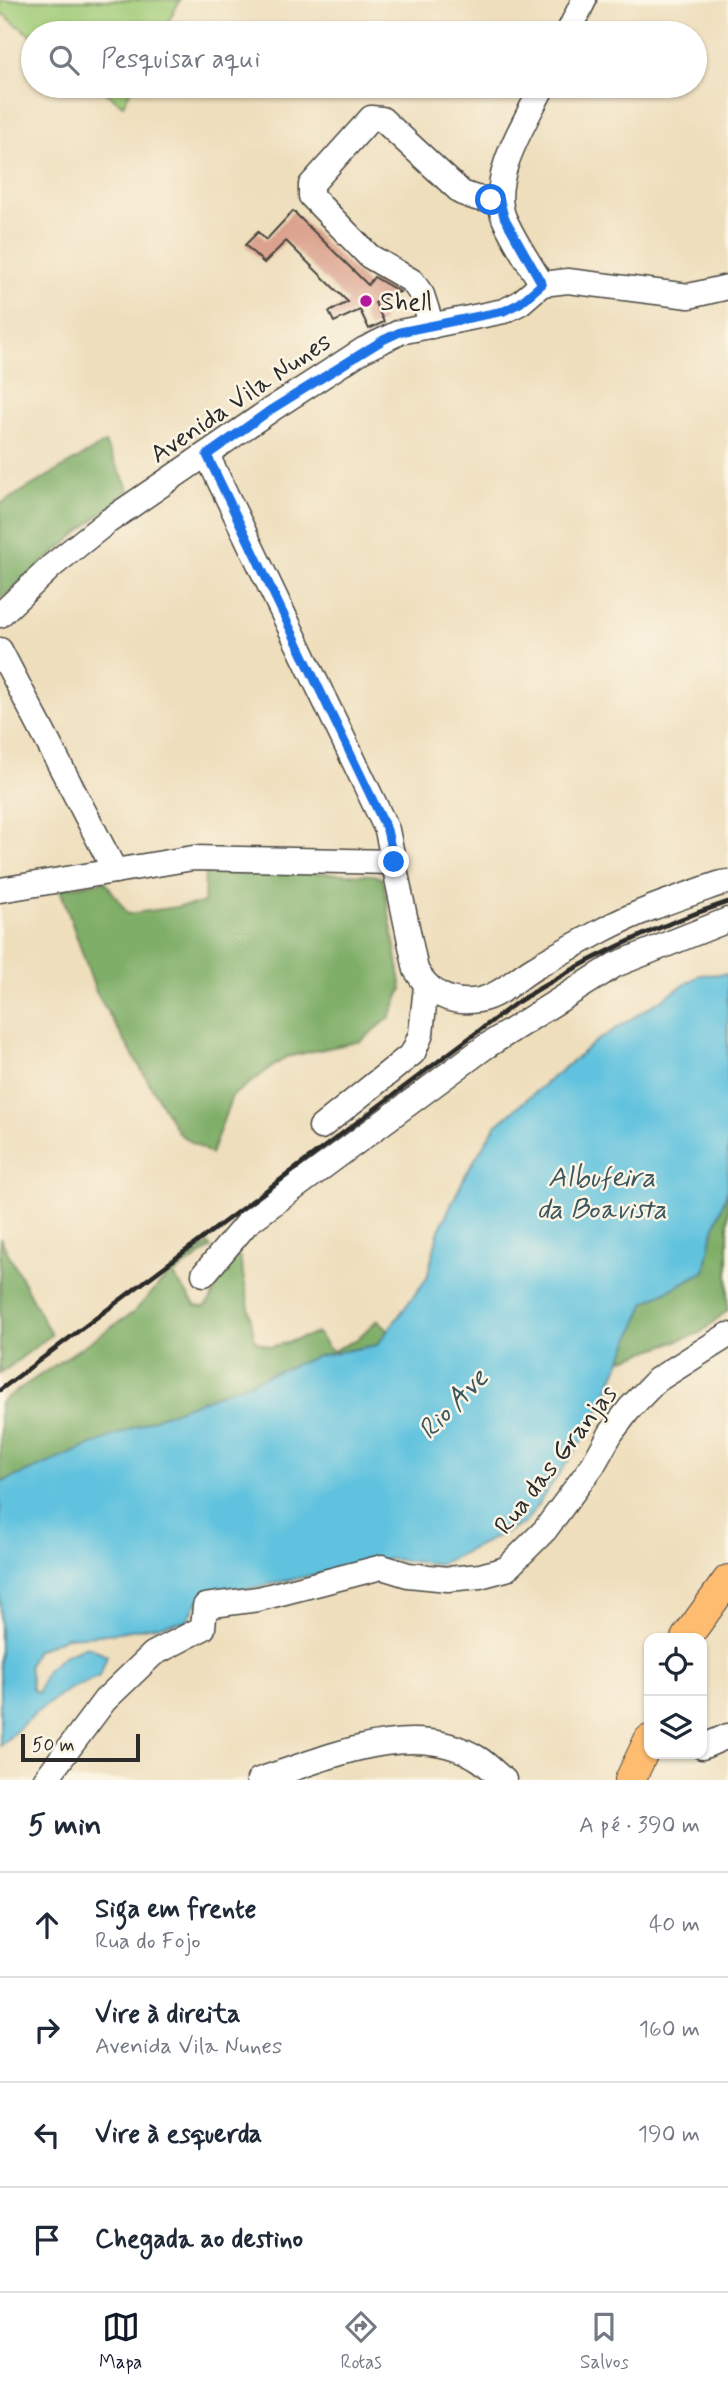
<!DOCTYPE html>
<html lang="pt">
<meta charset="utf-8">
<style>
:root{--surface:#fff;--page:#f2f2f3;--text:#1f2937;--muted:#747a83;--line:#e0e1e3;--accent:#111827}
body{margin:0;font-family:Mynerve,sans-serif;background:var(--page);color:var(--text)}
.controls{position:absolute;right:21px;bottom:21px;display:grid;overflow:hidden;border-radius:14px;box-shadow:0 2px 5px #0004}
.controls button{width:63px;height:63px;display:grid;place-items:center;padding:0;border:0;border-bottom:2px solid var(--line);background:var(--surface);color:var(--text);font:35px sans-serif}
.scale{position:absolute;left:21px;bottom:18px;width:119px;box-sizing:border-box;padding-left:7px;border:4px solid #2b2b2b;border-top:0;font-size:19px;line-height:24px;white-space:nowrap;color:#2b2b2b;-webkit-text-stroke:5px #fcf5e5;paint-order:stroke}
.stop{position:absolute;width:21px;height:21px;margin:-16px;border:5px solid #1a73e8;border-radius:50%;background:#fff}
.stop.end{background:#1a73e8;border-color:#fff;box-shadow:0 2px 7px #0008}
.list{margin:0;padding:0;list-style:none}
h2{display:flex;justify-content:space-between;align-items:center;height:91px;margin:0;padding:0 28px;font-size:30px}
h2 small{font-size:23px;font-weight:400;color:var(--muted)}
.list li{display:grid;grid-template-columns:46px 1fr auto;gap:21px;align-items:center;box-sizing:border-box;height:105px;padding:0 28px;border-top:2px solid var(--line)}
.list b{display:block;font-size:26px;white-space:nowrap}
.list p{margin:0;font-size:23px;white-space:nowrap;color:var(--muted)}
.list em{font-size:23px;font-style:normal;color:var(--muted)}
.icon{flex:none;width:38px;height:38px;fill:none;stroke:currentColor;stroke-width:2;stroke-linecap:round;stroke-linejoin:round}
.map{position:relative;flex:none;width:728px;height:1780px;overflow:hidden}
.search{position:absolute;background:var(--surface);box-shadow:0 2px 5px #0004;left:21px;right:21px;top:21px;height:77px;display:flex;align-items:center;gap:18px;box-sizing:border-box;padding:0 24px;border-radius:38px;color:var(--muted);font-size:26px}
.sheet{height:511px;background:var(--surface)}
nav{display:flex;justify-content:space-around;align-items:center;box-sizing:border-box;height:98px;border-top:2px solid var(--line);background:var(--surface);font-size:19px;color:var(--muted)}
nav a{display:grid;justify-items:center;gap:4px}
nav .on{color:var(--accent)}
.map>svg:first-child{display:block}
</style>
<div class="map">
<svg width="728" height="1780" viewBox="0 0 728 1780">
<rect width="100%" height="100%" fill="#fcf5e5"/>
<filter id="ink" filterUnits="userSpaceOnUse"><feTurbulence type="fractalNoise" baseFrequency=".0143" numOctaves="2"/><feDisplacementMap in="SourceGraphic" scale="14" xChannelSelector="R" yChannelSelector="G"/><feConvolveMatrix kernelMatrix="1 2 1 2 8 2 1 2 1" color-interpolation-filters="sRGB"/></filter>
<filter id="wash" filterUnits="userSpaceOnUse"><feTurbulence type="fractalNoise" baseFrequency=".00686" numOctaves="4" result="noise"/><feDisplacementMap in="SourceGraphic" scale="28" xChannelSelector="R" yChannelSelector="G"/><feGaussianBlur stdDeviation="1.57" result="paint"/><feColorMatrix in="noise" values="0 0 0 0 0 0 0 0 0 0 0 0 0 0 0 0 0 1.4 0 .05"/><feComposite in="paint" operator="in"/></filter>
<g filter="url(#wash)">
<rect width="100%" height="100%" fill="#eedebc"/>
<!-- green -->
<g fill="#9fca76" stroke="#657a50" stroke-width="2">
<polygon points="0,0 180,0 162,33 33,33 33,37 0,12"/>
<polygon points="97,86 133,86 123,105"/>
</g>
<!-- forest -->
<g fill="#7fae67" stroke="#556c49" stroke-width="2">
<polygon points="105,443 129,490 0,599 0,504"/>
<polygon points="205,869 374,875 383,879 402,989 390,1017 361,1041 286,1057 232,1096 211,1154 179,1134 96,992 60,889 105,881 128,914 204,903"/>
<polygon points="728,1189 728,1310 700,1333 621,1360 646,1302 705,1271 712,1235"/>
<polygon points="0,1238 51,1335 0,1374"/>
<polygon points="208,1244 211,1248 173,1275 196,1306 204,1307 210,1301 231,1255 240,1257 255,1341 271,1347 318,1333 327,1347 333,1351 356,1340 377,1320 388,1330 377,1345 318,1356 0,1483 0,1402 134,1312 169,1274"/>
</g>
<!-- water -->
<polygon fill="#60c2de" stroke="#467684" stroke-width="2" points="728,974 728,1189 712,1235 705,1271 646,1302 593,1425 525,1523 440,1564 389,1559 199,1599 187,1621 100,1635 66,1637 35,1651 29,1665 32,1689 38,1693 46,1670 67,1654 87,1646 107,1655 100,1676 69,1689 34,1714 0,1746 0,1483 159,1417 318,1356 377,1345 427,1278 439,1230 466,1174 496,1125 595,1042 700,975"/>
<g id="blocks">
<!-- building -->
<polygon fill="#d99d88" points="293,211 368,285 374,277 400,292 375,303 384,322 369,329 360,310 334,322 329,312 348,302 286,241 264,263 245,245 258,232 266,240"/>
</g>
</g>
<g filter="url(#ink)">
<use href="#blocks" fill-opacity="0" stroke="#484641" stroke-width="2"/>
<g fill="none" stroke-linecap="round" stroke-linejoin="round">
<!-- minor casing -->
<g stroke="#484641" stroke-width="27">
<g id="minor">
<polyline points="568,33 584,0"/>
<path d="M542,284C529,263 514,241 504,218C488,178 526,121 543,86"/>
<polyline points="542,284 568,281 689,296 728,287"/>
<polyline points="432,326 422,295 412,281 369,256 311,196 311,185 371,118 382,119 462,193 476,198 500,201"/>
<path d="M207,455L387,830L416,970C430,994 451,1005 479,1000C500,996 517,978 534,968C556,955 579,943 601,931C638,911 681,897 721,883L728,882"/>
<polyline points="0,615 53,565 107,522 272,409 363,350 400,332 504,311 520,303 542,284"/>
<polyline points="0,650 115,871"/>
<polyline points="0,890 193,858 394,862"/>
<polyline points="321,1127 413,1053 421,1034 426,986"/>
<polyline points="204,1274 247,1223 485,1047 615,965 728,920"/>
<polyline points="702,1747 728,1736"/>
<polyline points="45,1780 105,1700 153,1654 203,1628 205,1606 258,1599 382,1567 408,1575 448,1579 480,1576 506,1569 545,1530 593,1465 611,1433 630,1408 657,1380 728,1335"/>
<path d="M259,1780C325,1759 413,1717 479,1759C487,1764 495,1773 504,1780"/>
</g>
</g>
<!-- major casing -->
<g stroke="#484641" stroke-width="32">
<g id="major">
<polyline points="686,1638 728,1580"/>
<polyline points="630,1780 649,1740"/>
</g>
</g>
<!-- minor -->
<use href="#minor" stroke="#fff" stroke-width="24"/>
<!-- major -->
<use href="#major" stroke="#fdbc70" stroke-width="30"/>
<!-- rail -->
<path stroke="#2b2b2b" stroke-width="4.5" d="M0,1390L516,1003C583,960 653,927 728,902"/>
</g>
</g>
<g fill="none" stroke-linecap="round" stroke-linejoin="round" filter="url(#ink)">
<!-- route -->
<polyline stroke="#1a73e8" stroke-width="9" points="394,862 387,830 207,455 272,409 383,340 400,332 504,311 520,303 542,284 504,217 500,201 491,200"/>
</g>
<!-- markers -->
<circle fill="#b5179e" stroke="#fcf5e5" stroke-width="2.5" cx="366" cy="301" r="7"/>
<g text-anchor="middle" stroke-width="5" stroke-linejoin="round" paint-order="stroke">
<!-- poi labels -->
<g font-size="26" fill="#2b2b2b" stroke="#fcf5e5" text-anchor="start">
<text x="380" y="310">Shell</text>
</g>
<!-- street labels -->
<g font-size="26" fill="#2b2b2b" stroke="#fcf5e5">
<text transform="translate(240 397) rotate(-34)" y="9">Avenida Vila Nunes</text>
<text transform="translate(555 1459) rotate(-52)" y="9">Rua das Granjas</text>
</g>
<!-- water labels -->
<g font-size="28" font-style="italic" fill="#3b5861" stroke="#fcf5e5">
<text x="602" y="1186">Albufeira<tspan x="602" dy="32">da Boavista</tspan></text>
<text transform="translate(452 1403) rotate(-46)" y="10">Rio Ave</text>
</g>
</g>
</svg>
<div class="controls">
<button><svg class="icon" aria-label="locate" viewBox="0 0 24 24"><circle cx="12" cy="12" r="6"/><path d="M12 2v4M12 18v4M2 12h4M18 12h4"/></svg></button>
<button><svg class="icon" aria-label="layers" viewBox="0 0 24 24"><path d="M12 4l9 5-9 5-9-5zM3 14l9 5 9-5"/></svg></button>
</div>
<div class="scale">50 m</div>
<div class="stop" style="left:491px;top:200px"></div>
<div class="stop end" style="left:394px;top:862px"></div>
<div class="search"><svg class="icon" aria-label="search" viewBox="0 0 24 24"><circle cx="10" cy="10" r="6"/><path d="M15 15l6 6"/></svg>Pesquisar aqui</div>
</div>
<section class="sheet">
<h2>5 min<small>A pé · 390 m</small></h2>
<ul class="list">
<li><svg class="icon" aria-label="ahead" viewBox="0 0 24 24"><path d="M12 20V5M6 11l6-6 6 6"/></svg><div><b>Siga em frente</b><p>Rua do Fojo</p></div><em>40 m</em></li>
<li><svg class="icon" aria-label="right" viewBox="0 0 24 24"><path d="M7 20v-9h11M14 6l5 5-5 5"/></svg><div><b>Vire à direita</b><p>Avenida Vila Nunes</p></div><em>160 m</em></li>
<li><svg class="icon" aria-label="left" viewBox="0 0 24 24"><path d="M17 20v-9H6M10 6l-5 5 5 5"/></svg><div><b>Vire à esquerda</b></div><em>190 m</em></li>
<li><svg class="icon" aria-label="arrive" viewBox="0 0 24 24"><path d="M6 21V4h12l-3 4 3 4H6"/></svg><div><b>Chegada ao destino</b></div></li>
</ul>
</section>
<nav>
<a class="on"><svg class="icon" aria-label="map" viewBox="0 0 24 24"><path d="M3 6l6-2 6 2 6-2v14l-6 2-6-2-6 2zM9 4v14M15 6v14"/></svg>Mapa</a>
<a><svg class="icon" aria-label="directions" viewBox="0 0 24 24"><path d="M12 3l9 9-9 9-9-9zM9 14v-3h6M13 9l2 2-2 2"/></svg>Rotas</a>
<a><svg class="icon" aria-label="saved" viewBox="0 0 24 24"><path d="M7 4h10v16l-5-4-5 4z"/></svg>Salvos</a>
</nav>
